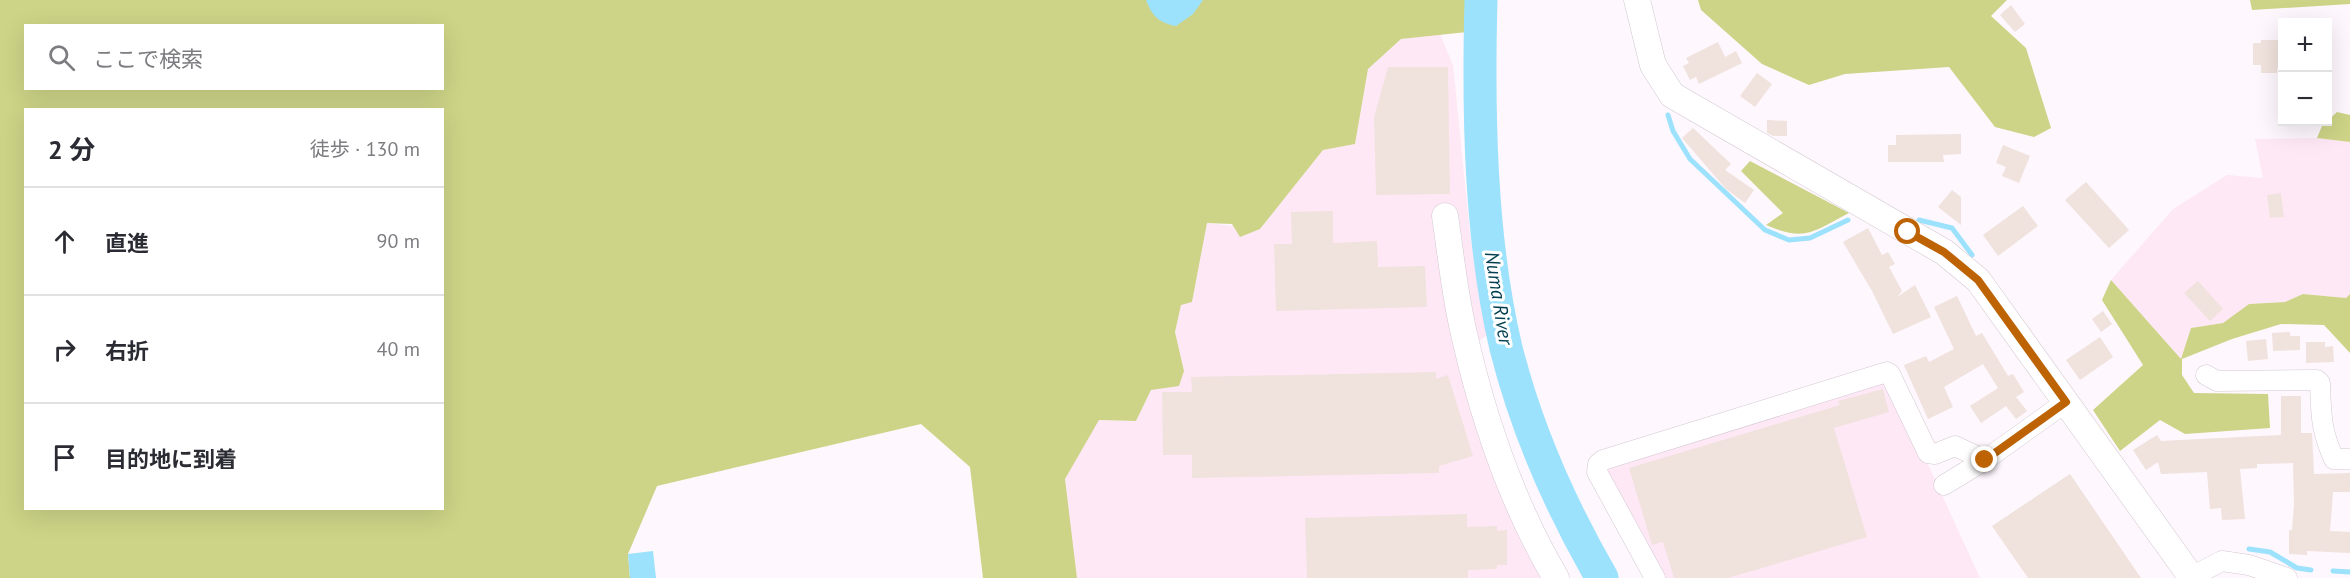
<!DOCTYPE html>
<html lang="ja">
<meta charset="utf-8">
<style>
:root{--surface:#fff;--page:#f7f7f7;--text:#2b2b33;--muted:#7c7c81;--line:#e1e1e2}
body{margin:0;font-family:"PT Sans","Noto Sans JP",sans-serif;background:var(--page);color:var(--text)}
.controls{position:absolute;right:18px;top:18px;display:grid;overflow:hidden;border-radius:0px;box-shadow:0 6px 24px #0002}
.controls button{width:54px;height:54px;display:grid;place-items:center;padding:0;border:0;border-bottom:2px solid var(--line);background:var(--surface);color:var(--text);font:30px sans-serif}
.stop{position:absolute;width:18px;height:18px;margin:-14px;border:4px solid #bd6304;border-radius:50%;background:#fff}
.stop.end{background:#bd6304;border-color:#fff;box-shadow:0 2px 6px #0008}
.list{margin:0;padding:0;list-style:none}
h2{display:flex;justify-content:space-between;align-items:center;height:78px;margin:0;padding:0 24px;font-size:26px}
h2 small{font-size:20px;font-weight:400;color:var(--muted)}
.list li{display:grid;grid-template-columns:39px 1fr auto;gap:18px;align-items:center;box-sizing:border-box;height:108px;padding:0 24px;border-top:2px solid var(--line)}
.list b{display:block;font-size:22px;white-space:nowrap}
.list em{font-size:20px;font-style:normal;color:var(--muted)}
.icon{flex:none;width:33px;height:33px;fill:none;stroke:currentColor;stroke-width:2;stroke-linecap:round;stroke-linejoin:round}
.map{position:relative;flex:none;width:2350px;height:578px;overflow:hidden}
.search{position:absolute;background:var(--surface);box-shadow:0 6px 24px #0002;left:24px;top:24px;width:420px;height:66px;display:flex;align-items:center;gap:15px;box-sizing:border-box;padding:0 21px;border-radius:0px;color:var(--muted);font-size:22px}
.panel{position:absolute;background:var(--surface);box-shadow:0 6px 24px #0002;left:24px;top:108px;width:420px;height:402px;border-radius:0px}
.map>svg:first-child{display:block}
</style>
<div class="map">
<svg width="2350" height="578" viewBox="0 0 2350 578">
<rect width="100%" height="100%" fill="#fef7fd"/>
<!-- industrial -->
<g fill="#fee8f6">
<polygon points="1440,34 1453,65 1470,234 1487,335 1457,356 1544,578 1077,578 1064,479 1099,420 1136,421 1151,390 1184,371 1175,332 1181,304 1192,302 1207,223 1260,229 1323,150 1355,144 1368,69 1401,39"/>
<polygon points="2317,138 2350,142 2350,294 2346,298 2303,294 2285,302 2249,304 2223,323 2191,328 2181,359 2111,280 2173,209 2227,175 2263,178 2255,139"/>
<polygon points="1882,379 1892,386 1980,578 1662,578 1606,474 1610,462"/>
</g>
<!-- green -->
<g fill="#cdd487" fill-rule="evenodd">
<path d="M0,0H1469L1467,32L1401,39L1368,69L1355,144L1323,150L1260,229L1240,237L1232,224L1207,223L1192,302L1181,305L1175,332L1184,371L1179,386L1151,390L1136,421L1099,420L1065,479L1077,578H983L970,467L921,424L657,486L628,554L630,578H0ZM26,26H442V88H26ZM26,110H442V508H26Z"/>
<polygon points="1698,0 2007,0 1991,16 2026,48 2051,128 2034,137 1995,127 1949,67 1845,74 1809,85 1762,64 1701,10"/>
<polygon points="2250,0 2350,0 2350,4 2252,10"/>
<polygon points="2337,112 2350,115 2350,142 2317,138 2322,126"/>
<path d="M1750,161L1849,213C1812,232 1806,242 1766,225L1783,213L1741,171Z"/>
<polygon points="2111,280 2181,359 2191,328 2223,323 2249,304 2285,302 2303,294 2346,298 2350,294 2350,353 2324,325 2281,324 2232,339 2182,359 2182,375 2194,393 2268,394 2270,428 2185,434 2160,420 2120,451 2093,410 2143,365 2102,300"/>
</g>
<!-- water -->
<g fill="#9de2fc">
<path d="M1146,0H1203L1193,14L1176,26C1159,23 1152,16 1146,0Z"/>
<polygon points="653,551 656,578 630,578 628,554"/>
</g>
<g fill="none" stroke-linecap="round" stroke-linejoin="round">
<!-- stream -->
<g stroke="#9de2fc" stroke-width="5">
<polyline points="1668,115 1673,131 1690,159 1765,230 1789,240 1810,238 1848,220"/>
<polyline points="1919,220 1952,228 1972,255"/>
<polyline points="2249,549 2270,552 2297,568 2311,570"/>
<polyline points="2333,571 2350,572"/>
</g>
<!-- river -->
<path stroke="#9de2fc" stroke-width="33" d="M1481,0C1478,112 1480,239 1506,348C1526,428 1561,507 1602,578"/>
</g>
<!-- building -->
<g fill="#f0e2dd">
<polygon points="2011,5 2025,24 2015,32 2000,15"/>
<polygon points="2261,40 2282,40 2283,69 2277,69 2277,73 2261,73 2261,65 2253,65 2253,43 2261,43"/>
<polygon points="1718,42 1725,57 1736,51 1742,63 1699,84 1696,77 1690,80 1683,66 1689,63 1686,58"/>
<polygon points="1388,67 1448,67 1450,194 1376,195 1374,117"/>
<polygon points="1757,73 1772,84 1755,107 1740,96"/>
<polygon points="1767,120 1787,121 1787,136 1773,136 1767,133"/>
<polygon points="1693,128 1731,164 1725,170 1754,190 1745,203 1726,189 1682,138"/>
<polygon points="1961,134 1961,154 1943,155 1944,162 1888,162 1888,145 1896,145 1896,135"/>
<polygon points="2003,145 2030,156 2019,183 2002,176 2006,167 1996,163"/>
<polygon points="2086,182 2129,230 2109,248 2065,200"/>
<polygon points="1952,190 1961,197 1961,225 1938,207"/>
<polygon points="2281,193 2284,217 2270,218 2267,195"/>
<polygon points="2023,206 2038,226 1998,256 1983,235"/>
<polygon points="1333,211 1333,243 1377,241 1378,267 1425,266 1427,307 1276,311 1274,244 1292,244 1291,212"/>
<polygon points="1868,228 1882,255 1888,252 1895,264 1889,267 1902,291 1897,297 1915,285 1931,317 1893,334 1872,291 1843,242"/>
<polygon points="2198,281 2223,309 2210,321 2184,293"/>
<polygon points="1957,296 1976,336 1982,333 2008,376 2013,374 2024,392 2016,397 2027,411 2016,419 2006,406 1981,423 1970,406 1998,388 1983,364 1944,387 1953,407 1928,419 1904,365 1926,356 1929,362 1954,349 1934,307"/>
<polygon points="2103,311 2112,324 2101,332 2092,319"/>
<polygon points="2290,332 2290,336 2300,336 2300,350 2273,351 2272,333"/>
<polygon points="2100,337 2113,357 2080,380 2066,360"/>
<polygon points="2266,339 2268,359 2248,361 2246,341"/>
<polygon points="2306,342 2325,342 2325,347 2333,346 2334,362 2306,363"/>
<polygon points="1436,372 1436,379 1448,375 1473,456 1439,466 1439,473 1192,478 1192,455 1163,455 1162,392 1192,392 1191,377"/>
<polygon points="1883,389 1889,412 1834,428 1867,537 1728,578 1674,578 1663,542 1652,545 1629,468 1840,405 1838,401"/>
<polygon points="2281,396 2301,396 2301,433 2312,433 2314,474 2350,473 2350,492 2333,492 2330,531 2350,532 2350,553 2307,551 2307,555 2289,554 2289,530 2292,530 2294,505 2293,463 2257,464 2257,468 2240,469 2245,519 2222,520 2221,508 2210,509 2207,472 2161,474 2158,462 2146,470 2133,450 2157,435 2161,441 2281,435"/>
<polygon points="2070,474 2141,578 2028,578 1992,526"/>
<polygon points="1467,514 1467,527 1497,526 1497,531 1507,530 1507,565 1497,565 1497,569 1468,570 1468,578 1307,578 1305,518"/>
</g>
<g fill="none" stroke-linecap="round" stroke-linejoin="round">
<!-- minor casing -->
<g stroke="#d3c8d1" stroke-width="21">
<g id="minor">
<path d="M2206,375L2217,381L2317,380L2320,383C2321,414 2321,431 2334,459H2350"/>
<polyline points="1944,485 1985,460 2066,402"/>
<polyline points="2191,577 2222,561 2249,565 2287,578"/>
<polyline points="1655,578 1597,472 1598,464 1603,460 1887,372 1890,374 1928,453 1935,454 1955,446 1985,460"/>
</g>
</g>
<!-- tertiary casing -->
<g stroke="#d3c8d1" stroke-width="27">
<g id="tertiary">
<polyline points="1637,0 1653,65 1672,95 1944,252 1978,280 2192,578"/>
<path d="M1445,216C1451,256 1455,298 1465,338C1484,421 1513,505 1556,578"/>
</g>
</g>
<!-- minor -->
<use href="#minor" stroke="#fff" stroke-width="20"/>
<!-- tertiary -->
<use href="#tertiary" stroke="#fff" stroke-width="26"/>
</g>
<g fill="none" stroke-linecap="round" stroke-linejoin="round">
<!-- route -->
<polyline stroke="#bd6304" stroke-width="8" points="1908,232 1944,252 1978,280 2066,402 1985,460"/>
</g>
<g text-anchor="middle" stroke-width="6" stroke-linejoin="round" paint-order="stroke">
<!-- water labels -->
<g font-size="20" font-style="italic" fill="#003e50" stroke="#fff">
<text transform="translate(1499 298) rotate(81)" y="7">Numa River</text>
</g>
</g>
</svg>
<div class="controls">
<button>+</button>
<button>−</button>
</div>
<div class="stop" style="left:1908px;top:232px"></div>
<div class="stop end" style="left:1985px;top:460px"></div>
<div class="search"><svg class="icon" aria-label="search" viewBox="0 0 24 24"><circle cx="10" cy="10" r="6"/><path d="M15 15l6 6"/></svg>ここで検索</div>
<section class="panel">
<h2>2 分<small>徒歩 · 130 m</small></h2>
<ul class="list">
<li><svg class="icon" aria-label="ahead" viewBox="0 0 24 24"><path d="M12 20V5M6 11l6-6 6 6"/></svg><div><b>直進</b></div><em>90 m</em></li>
<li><svg class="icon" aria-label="right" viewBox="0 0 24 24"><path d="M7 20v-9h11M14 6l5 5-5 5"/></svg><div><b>右折</b></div><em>40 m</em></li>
<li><svg class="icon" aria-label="arrive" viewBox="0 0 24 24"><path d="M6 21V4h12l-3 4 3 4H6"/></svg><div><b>目的地に到着</b></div></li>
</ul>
</section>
</div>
